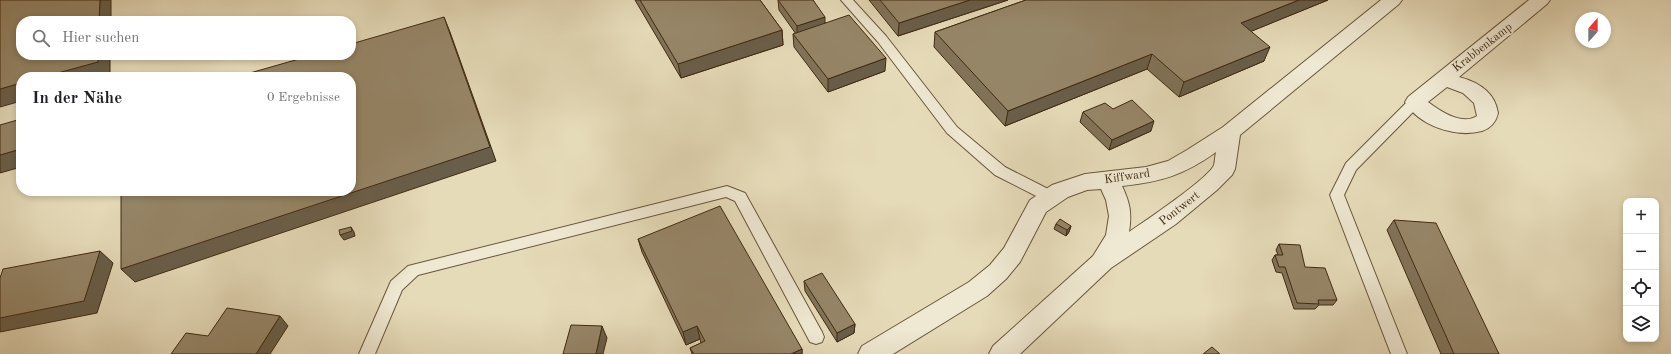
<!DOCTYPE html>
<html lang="de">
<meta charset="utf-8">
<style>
:root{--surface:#fff;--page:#f2f2f2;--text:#202124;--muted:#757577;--line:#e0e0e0}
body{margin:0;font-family:"Old Standard TT",serif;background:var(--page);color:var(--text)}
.controls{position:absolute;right:12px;bottom:12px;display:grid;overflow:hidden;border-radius:8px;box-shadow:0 2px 6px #0003}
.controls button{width:36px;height:36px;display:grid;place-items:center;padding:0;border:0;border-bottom:1px solid var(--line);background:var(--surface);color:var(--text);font:20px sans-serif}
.compass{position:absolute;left:1575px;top:12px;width:36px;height:36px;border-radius:50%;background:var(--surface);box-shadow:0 2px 6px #0003;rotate:21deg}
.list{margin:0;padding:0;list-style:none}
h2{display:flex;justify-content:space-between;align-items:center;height:52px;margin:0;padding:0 16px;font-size:17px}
h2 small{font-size:13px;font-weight:400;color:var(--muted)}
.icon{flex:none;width:22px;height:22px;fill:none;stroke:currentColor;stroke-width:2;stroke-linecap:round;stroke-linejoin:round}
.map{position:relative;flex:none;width:1671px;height:354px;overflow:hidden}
.search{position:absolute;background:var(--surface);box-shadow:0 2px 6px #0003;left:16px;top:16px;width:340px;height:44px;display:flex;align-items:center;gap:10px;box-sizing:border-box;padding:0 14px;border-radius:16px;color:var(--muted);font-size:15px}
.panel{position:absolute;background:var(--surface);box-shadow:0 2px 6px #0003;left:16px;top:72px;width:340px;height:124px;border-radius:16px}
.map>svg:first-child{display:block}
</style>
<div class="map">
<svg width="1671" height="354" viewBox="0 0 1671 354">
<rect width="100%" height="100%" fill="#e6dbb9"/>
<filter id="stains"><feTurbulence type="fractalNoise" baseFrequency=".005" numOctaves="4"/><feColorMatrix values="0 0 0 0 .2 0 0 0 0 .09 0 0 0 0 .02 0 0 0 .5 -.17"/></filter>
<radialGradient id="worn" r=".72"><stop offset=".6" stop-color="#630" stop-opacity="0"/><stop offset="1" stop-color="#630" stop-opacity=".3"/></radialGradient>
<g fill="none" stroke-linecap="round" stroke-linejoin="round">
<!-- lane casing -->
<g stroke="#6a563b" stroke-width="2">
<g id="lane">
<polygon points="841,0 853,0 886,36 957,127 1005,167 1056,193 1058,197 1056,201 1051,202 1046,201 995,175 947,133 878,42"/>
<polygon points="1415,97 1420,99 1422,102 1420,105 1356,170 1344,195 1407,354 1391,354 1330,195 1346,163 1410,99"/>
<polygon points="727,186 745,193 822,332 824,337 822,342 816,344 810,342 735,201 726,197 418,275 402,290 375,354 359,354 391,281 408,266"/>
</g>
</g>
<!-- street casing -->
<g stroke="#6a563b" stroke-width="2">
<g id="street">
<path d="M1381,0H1402L1399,4L1240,135L1235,169L1232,175L1217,190L1176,224L1111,268L1020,354H989L993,346L1093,256L1106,235L1109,216L1106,200L1101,189L1087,190L1068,197L1046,212L1020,262L1006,279L987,296L893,354H858L862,346L969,282L990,265L1004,248L1030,200L1052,185L1085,174L1146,167L1168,161L1187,150L1223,127ZM1216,152C1215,156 1215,161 1214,165C1209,178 1144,222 1129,232C1132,213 1130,203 1122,186C1161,182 1184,175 1216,152Z"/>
<path d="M1529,0H1550L1547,4L1459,77C1478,82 1495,92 1498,113C1496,122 1491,128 1482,131C1456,138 1419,126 1405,102L1408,97ZM1447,87L1463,93L1474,103L1477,116C1462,126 1440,111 1428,102Z"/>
</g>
</g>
<!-- lane -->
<use href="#lane" fill="#efe8d2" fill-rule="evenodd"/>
<!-- street -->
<use href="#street" fill="#efe8d2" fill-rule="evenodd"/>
</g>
<!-- wall -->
<g fill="#817359" stroke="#402911">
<polygon points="635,0 760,0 782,30 783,45 681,78"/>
<polygon points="778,0 813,0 825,23 885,71 828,92 794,47 793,34 796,34 779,10"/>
<polygon points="869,0 1008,0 898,36"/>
<polygon points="1026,0 1328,0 1251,31 1264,61 1179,97 1147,69 1005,126 934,47 935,32"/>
<polygon points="1113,109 1151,131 1109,150 1080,122 1083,112"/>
<polygon points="1394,220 1499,354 1441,354 1387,230"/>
<polygon points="1056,224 1071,226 1069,232 1066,236 1054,229"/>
<polygon points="638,239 802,349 802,354 692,354 690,348 701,343 700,339 686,345 642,252"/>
<polygon points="1279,244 1305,267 1337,300 1333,305 1319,305 1315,309 1294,309 1282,273 1276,272 1272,260 1275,255 1278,255 1276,250"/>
<polygon points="804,281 855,324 854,333 837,342 805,291"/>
</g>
<!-- shaded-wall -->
<g fill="#695e49" stroke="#402911">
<polygon points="100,0 111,0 111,21 99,21"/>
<polygon points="970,0 1008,0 898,36 899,23"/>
<polygon points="1299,0 1328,0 1235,38 1241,23"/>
<polygon points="444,17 450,32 496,161 135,282 121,269"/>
<polygon points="825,17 825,27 797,36 797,26"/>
<polygon points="782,30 783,45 681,78 678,64"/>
<polygon points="1270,47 1264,61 1179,97 1184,82"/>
<polygon points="1152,54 1147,69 1005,126 1008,111"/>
<polygon points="98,55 110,55 110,77 43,77"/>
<polygon points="886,58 885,71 828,92 828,79"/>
<polygon points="21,83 21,101 0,107 0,89"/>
<polygon points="1154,121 1151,131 1109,150 1112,140"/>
<polygon points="21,149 21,167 0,173 0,155"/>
<polygon points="1071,226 1069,232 1066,236 1067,230"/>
<polygon points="351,227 354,232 355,236 344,240 340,235"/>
<polygon points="100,251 113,263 97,313 0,332 0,318"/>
<polygon points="280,316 288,326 270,354 256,354"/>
<polygon points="855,324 854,333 837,342 837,333"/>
<polygon points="602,326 607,338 603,354 596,354"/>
<polygon points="697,326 700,339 686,345 683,332"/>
<polygon points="802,349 802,354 791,354"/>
</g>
<!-- building -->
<g fill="#968668" stroke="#402911">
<polygon points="0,0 100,0 99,21 21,21 21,55 98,55 98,62 43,77 21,77 21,83 0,89"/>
<polygon points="640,0 760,0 782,30 678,64"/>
<polygon points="778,0 813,0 825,17 797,26"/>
<polygon points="880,0 970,0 899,23"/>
<polygon points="1026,0 1299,0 1241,23 1270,47 1184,82 1152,54 1008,111 935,32"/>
<polygon points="849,15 886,58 828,79 793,34"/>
<polygon points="444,17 490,147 121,269 121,191 351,191 351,77 236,77 313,55 351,55 351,44"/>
<polygon points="1132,100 1154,121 1112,140 1083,112 1105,103 1113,109"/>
<polygon points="21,119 21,149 0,155 0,125"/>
<polygon points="720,206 802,349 791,354 694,354 690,348 705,341 697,326 683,332 638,239"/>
<polygon points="1060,219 1071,226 1067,230 1056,224"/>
<polygon points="1394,220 1436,223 1499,354 1454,354"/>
<polygon points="351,227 352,231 340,235 339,230"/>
<polygon points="1279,244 1300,245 1305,267 1325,268 1337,300 1318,300 1319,304 1297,303 1285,267 1279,267 1275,255 1283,255"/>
<polygon points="100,251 84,301 0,318 0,278 3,269"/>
<polygon points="822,273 855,324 837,333 804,281"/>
<polygon points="227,308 280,316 256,354 171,354 186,333 208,336"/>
<polygon points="571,325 602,326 596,354 563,354"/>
<polygon points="1212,347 1220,354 1203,354"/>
</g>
<g text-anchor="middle" stroke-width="3" stroke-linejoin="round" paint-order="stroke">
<!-- street labels -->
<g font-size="12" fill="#402911" stroke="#efe8d2">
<text transform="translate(1482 47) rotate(-38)" y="4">Krabbenkamp</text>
<text transform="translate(1127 176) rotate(-8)" y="4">Kiffward</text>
<text transform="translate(1179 208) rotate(-38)" y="4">Pontwert</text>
</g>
</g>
<rect width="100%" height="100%" filter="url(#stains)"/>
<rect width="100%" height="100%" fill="url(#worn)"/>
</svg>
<div class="controls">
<button>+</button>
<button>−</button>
<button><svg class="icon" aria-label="locate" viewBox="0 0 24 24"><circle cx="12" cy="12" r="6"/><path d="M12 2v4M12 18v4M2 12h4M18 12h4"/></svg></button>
<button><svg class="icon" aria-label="layers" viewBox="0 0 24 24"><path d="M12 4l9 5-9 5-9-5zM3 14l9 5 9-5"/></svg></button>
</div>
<svg class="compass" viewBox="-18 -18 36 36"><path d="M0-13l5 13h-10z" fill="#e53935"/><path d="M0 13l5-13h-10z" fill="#757577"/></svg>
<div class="search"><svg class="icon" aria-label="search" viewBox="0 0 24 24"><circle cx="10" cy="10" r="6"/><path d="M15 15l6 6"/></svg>Hier suchen</div>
<section class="panel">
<h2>In der Nähe<small>0 Ergebnisse</small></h2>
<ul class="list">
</ul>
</section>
</div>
